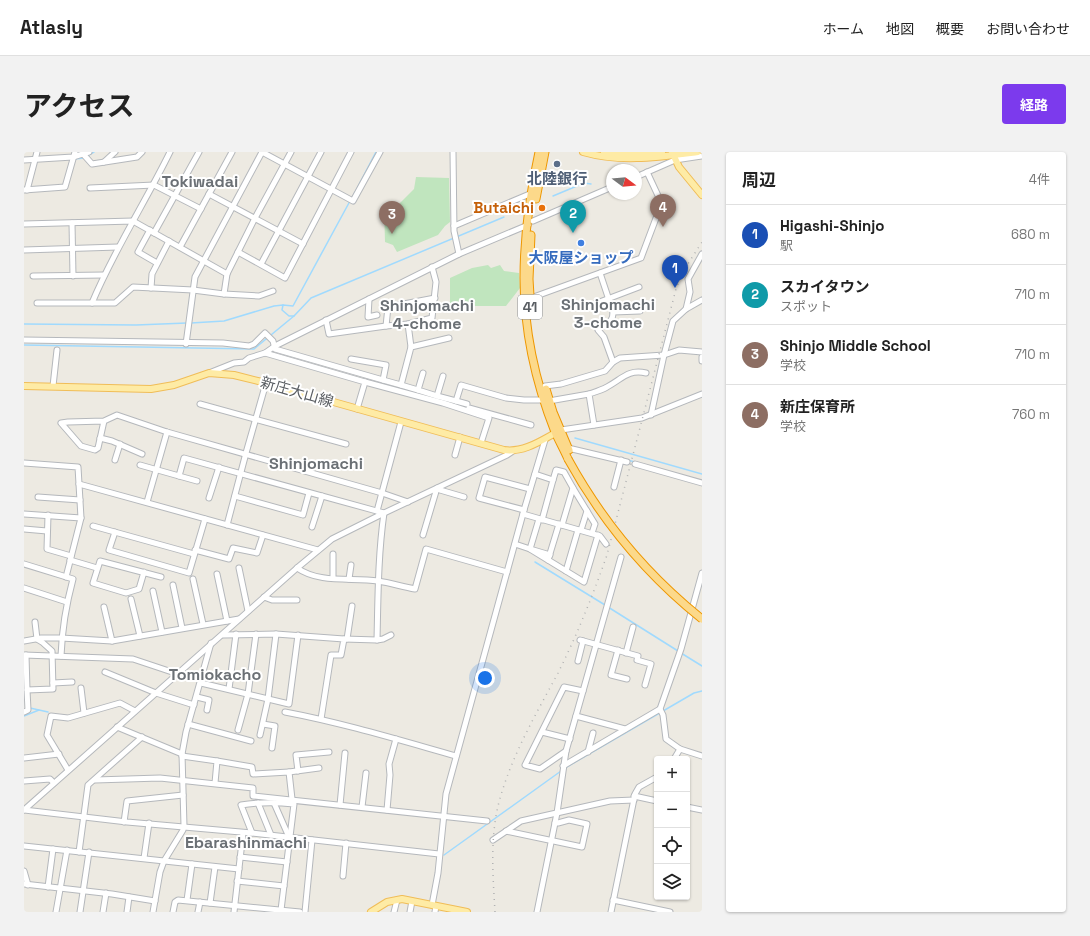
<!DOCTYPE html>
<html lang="ja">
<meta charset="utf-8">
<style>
:root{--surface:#fff;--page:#f2f2f2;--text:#222;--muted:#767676;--line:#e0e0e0;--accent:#7c3aed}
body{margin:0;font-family:"Space Grotesk","Noto Sans JP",sans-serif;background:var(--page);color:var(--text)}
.controls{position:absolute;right:12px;bottom:12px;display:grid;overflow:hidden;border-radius:4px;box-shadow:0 1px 3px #0004}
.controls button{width:36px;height:36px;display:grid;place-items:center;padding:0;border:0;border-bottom:1px solid var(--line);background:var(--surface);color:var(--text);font:20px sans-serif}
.compass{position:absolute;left:582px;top:12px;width:36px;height:36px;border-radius:50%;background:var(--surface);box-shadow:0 1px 3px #0004;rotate:106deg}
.you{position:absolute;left:461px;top:526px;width:14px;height:14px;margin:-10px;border:3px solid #fff;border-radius:50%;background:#1a73e8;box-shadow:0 0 0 6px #1a73e833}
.badge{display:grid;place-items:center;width:26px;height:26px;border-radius:50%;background:var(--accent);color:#fff;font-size:13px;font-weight:700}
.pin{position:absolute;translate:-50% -33px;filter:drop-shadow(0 1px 2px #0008)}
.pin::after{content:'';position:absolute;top:21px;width:14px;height:12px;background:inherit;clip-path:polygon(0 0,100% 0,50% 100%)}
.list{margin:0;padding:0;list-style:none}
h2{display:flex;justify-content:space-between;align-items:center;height:52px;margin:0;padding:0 16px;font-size:17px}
h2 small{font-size:13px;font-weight:400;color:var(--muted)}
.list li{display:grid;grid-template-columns:26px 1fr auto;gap:12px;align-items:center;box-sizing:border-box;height:60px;padding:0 16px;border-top:1px solid var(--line)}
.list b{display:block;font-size:15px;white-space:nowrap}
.list p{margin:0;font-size:13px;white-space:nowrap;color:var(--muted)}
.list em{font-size:13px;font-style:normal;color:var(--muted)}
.icon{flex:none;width:22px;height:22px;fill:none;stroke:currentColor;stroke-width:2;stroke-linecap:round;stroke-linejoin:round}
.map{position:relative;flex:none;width:678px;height:760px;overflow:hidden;border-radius:4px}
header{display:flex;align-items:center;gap:24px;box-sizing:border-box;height:56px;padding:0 20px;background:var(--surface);border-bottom:1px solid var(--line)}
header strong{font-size:19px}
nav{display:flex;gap:22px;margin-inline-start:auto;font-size:14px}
.intro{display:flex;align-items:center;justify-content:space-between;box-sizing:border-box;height:96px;padding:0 24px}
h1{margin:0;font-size:28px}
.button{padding:10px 18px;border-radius:4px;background:var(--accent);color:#fff;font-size:14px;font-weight:700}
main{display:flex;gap:24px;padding:0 24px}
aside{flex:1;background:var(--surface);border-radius:4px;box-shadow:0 1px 3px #0004}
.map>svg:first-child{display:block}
</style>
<header>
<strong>Atlasly</strong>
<nav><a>ホーム</a><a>地図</a><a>概要</a><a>お問い合わせ</a></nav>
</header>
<div class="intro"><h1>アクセス</h1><a class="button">経路</a></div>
<main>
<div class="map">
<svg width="678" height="760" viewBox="0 0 678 760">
<rect width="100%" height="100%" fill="#edeae2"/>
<!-- green -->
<g fill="#c0e5be">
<polygon points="392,25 425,26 426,70 421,74 414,83 373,100 369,93 361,90 360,55 372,55 390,37"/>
<polygon points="464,113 467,116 476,113 480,119 495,121 496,136 482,154 426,154 426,126 448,116"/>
</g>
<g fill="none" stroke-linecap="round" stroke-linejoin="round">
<!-- stream -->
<g stroke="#a0dafe" stroke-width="1.5">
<polyline points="63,4 70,0"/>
<polyline points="50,7 60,6"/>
<polyline points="529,44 560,31 567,32"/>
<polyline points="328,46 352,0"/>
<polyline points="259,153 258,158 265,164 270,164 287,146 480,65"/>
<polyline points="167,171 200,169 250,154 259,153 269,154 326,49"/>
<polyline points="0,172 112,173 163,171"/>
<polyline points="0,193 230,197 270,164"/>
<polyline points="551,286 678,322"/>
<polyline points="603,308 611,310"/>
<polyline points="511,410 581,453"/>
<polyline points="584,455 654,499"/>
<polyline points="657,501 678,514"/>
<polyline points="6,556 24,560"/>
<polyline points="0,564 15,558"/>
<polyline points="541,616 670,541 678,539"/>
<polyline points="420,703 537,619"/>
</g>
<!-- minor casing -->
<g stroke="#b5b8bc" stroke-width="7">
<g id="minor">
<polyline points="238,0 329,49 356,0"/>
<polyline points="429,0 430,79 435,102"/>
<polyline points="60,3 68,12 113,5 118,0"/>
<polyline points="0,8 49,5 65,0"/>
<polyline points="80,10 91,0"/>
<polyline points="612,25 651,8 678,4"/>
<polyline points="66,36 130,33 177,57"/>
<polyline points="0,38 41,35 51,0"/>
<polyline points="3,38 13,0"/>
<polyline points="185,42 279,92"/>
<polyline points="509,69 588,35"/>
<polyline points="48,71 49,124"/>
<polyline points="0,72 109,69 203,122"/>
<polyline points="430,74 508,41"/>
<polyline points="126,78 114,100 133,111"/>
<polyline points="130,81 175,0"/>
<polyline points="156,95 208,0"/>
<polyline points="0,98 94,95"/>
<polyline points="214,100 261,126 327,0"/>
<polyline points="237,112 297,0"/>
<path d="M576,121L589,160C589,172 582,170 574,178L580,185L589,210"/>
<polyline points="9,124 80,123"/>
<polyline points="127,136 128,122 145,89"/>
<polyline points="200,142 203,122 231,66 267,0"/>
<polyline points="345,147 344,165 353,163"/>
<polyline points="504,147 617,106 637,53 637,50 623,20"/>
<polyline points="13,151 91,151 109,135 169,138 200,142 235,144 249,139"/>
<path d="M68,151C90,98 121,51 146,0"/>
<polyline points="565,154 615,135"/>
<polyline points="662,157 666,140 664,127 678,102"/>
<polyline points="589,160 616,159"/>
<polyline points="302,168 305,182 362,174"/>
<polyline points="384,172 362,174 364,155 411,146"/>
<polyline points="0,188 199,191 225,194 230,192 241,181 249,189 251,197 359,228"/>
<polyline points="162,192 171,125 238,0"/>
<polyline points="387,195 384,172 408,166 412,130 408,115"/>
<polyline points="241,201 341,230 333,257"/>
<polyline points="678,205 678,209"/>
<polyline points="327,207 362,213 359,228 377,233"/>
<polyline points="185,221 210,211 220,210 225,206 241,201 251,194 435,102 504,73"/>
<polyline points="399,221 394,238 413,244"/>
<polyline points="419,224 413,244 432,249"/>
<polyline points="341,230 419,251 465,266 457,291"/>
<polyline points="29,234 33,198"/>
<polyline points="521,234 537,232 581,219 589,210 596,206 640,203 655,198 678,200"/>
<polyline points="394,238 377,233 387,195 425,186"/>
<polyline points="525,249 565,242"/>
<polyline points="176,252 322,292"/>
<polyline points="443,252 432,249 437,233 482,246 500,248 520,248"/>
<polyline points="445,256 507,273"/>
<polyline points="627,263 640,203 649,169 662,157 678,148"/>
<polyline points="80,269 74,296 71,298 57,294 37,271 44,270 80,269 93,263 143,280 358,341 384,350"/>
<path d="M570,273L565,242C571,240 578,238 583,235C598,227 604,217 622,221"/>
<polyline points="537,278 618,266 678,242"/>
<polyline points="76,286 88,289 118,302"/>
<polyline points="544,296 603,310"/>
<polyline points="431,303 436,285"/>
<polyline points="91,308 96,292"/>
<polyline points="0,311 54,315 57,366 42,425"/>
<polyline points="611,312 678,331"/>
<path d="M116,313L155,324L160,306L360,361C354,403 354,446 353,488L359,487L367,483"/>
<polyline points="511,322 529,328 518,368"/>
<polyline points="155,324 173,329"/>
<polyline points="529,328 532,318 540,320 549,336 538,373"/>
<polyline points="55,332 294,398"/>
<polyline points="590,335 597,308"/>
<polyline points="549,336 563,359 557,378"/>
<polyline points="211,344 279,363 285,341"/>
<polyline points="14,345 56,348"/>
<polyline points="185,346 195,315"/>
<polyline points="123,350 143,280"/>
<polyline points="500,358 455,346 461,325 506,337"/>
<polyline points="353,359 377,270"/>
<polyline points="563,359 571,372 568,381"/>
<polyline points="0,362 57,366"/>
<polyline points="499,362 576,384 582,392"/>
<polyline points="24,363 23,397 47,404"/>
<polyline points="535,372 524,408 560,430 574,383"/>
<polyline points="203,373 222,301 242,231"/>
<polyline points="69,374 170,402"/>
<polyline points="288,375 298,344"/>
<polyline points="0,377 23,379"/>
<polyline points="91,380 85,398 165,421 181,367"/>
<polyline points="399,383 413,336 416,338 440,345"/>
<polyline points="491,392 506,397 515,367"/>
<polyline points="171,398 205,407 209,396 233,401 239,383"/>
<polyline points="46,408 73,416"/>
<polyline points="524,408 506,397 526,403"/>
<path d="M0,412L49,427C42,453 38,478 37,504"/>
<polyline points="215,416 224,459"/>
<path d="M273,416C296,432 328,425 354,429C367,431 379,435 391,437L402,397L483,420"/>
<polyline points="542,419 554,378"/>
<polyline points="120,420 115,437 102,441 69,431 76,409 137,425"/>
<polyline points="193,422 203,469"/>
<polyline points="309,426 309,402"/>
<polyline points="169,427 179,472"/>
<polyline points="325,427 327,413"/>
<polyline points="149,433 158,476"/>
<polyline points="0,436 43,450"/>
<polyline points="129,439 138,480"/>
<polyline points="240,445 248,448 273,448"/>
<polyline points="107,447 116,484"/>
<polyline points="80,455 88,489"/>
<polyline points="199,483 252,482 320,487 317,503 307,503 297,567"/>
<polyline points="320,487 353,488"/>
<polyline points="323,487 328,454"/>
<polyline points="556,488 614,504 613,508 627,512 621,533"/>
<polyline points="0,489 17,486 37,486 88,489 215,467"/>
<polyline points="594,498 587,523 603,527"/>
<polyline points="602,501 609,475"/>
<polyline points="0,503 109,507 154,522"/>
<polyline points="2,503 3,538 29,537 28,499 18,490 13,487 11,470"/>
<polyline points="554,509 559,489"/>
<polyline points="81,520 132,541 170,553"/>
<polyline points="29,531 48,530"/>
<polyline points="177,531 265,552 274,483"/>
<polyline points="57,536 60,561"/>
<polyline points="205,537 212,482"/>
<polyline points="173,545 185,548 183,558"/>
<polyline points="636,557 639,563 642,587 656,597 678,604"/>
<polyline points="0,560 4,558 3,538"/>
<path d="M261,560C319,571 375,588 432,604"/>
<polyline points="552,564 601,577"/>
<polyline points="164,572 227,589"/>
<polyline points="239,572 251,574 248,596"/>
<polyline points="93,575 158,602"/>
<polyline points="214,578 224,542 232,482"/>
<polyline points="518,580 546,587"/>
<polyline points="236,583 244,547 252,482"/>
<polyline points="542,599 516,617 501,613 540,535 559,539"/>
<polyline points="564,600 569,581"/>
<polyline points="158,604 193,609 191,631"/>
<polyline points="0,606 35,602"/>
<polyline points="650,607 656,597"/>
<polyline points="193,609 228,615 229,622 265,620 268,647"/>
<polyline points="539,614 636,557 657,497 678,421"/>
<polyline points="44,618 23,583 27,564 44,566 96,551 111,559"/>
<polyline points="274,619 272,603 305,600"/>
<polyline points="265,620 295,616"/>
<polyline points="71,628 136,626 229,636 229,644 463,669"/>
<polyline points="0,629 26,627 30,631"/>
<polyline points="610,644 633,649"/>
<polyline points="234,651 247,683"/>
<polyline points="250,651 265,685"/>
<polyline points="316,653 321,601"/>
<polyline points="338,655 342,621"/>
<polyline points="663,655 678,658"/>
<polyline points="0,658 273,416 308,387 358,362 483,303 489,299"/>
<polyline points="0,658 103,670 228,681 415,702"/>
<polyline points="363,658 366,623 365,612 372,587"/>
<polyline points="100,670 103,649 159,643"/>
<polyline points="482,679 558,695 563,672 545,668 534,671 531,671"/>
<path d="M228,681L217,653C235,650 252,650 270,652L257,758"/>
<polyline points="469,688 497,669 586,649 610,648"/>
<polyline points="0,694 215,717"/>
<polyline points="55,700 64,633 118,585"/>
<polyline points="216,705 263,710"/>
<polyline points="120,706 125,671"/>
<polyline points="0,719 4,733"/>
<polyline points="319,724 322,691"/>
<polyline points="213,729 260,734"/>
<polyline points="0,732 88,742 131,749"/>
<polyline points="24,735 29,697"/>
<polyline points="163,748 168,712"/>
<polyline points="589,748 646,760"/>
<polyline points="186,751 191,715"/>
<polyline points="408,753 414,721 422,642 500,358 521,288"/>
<polyline points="32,760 43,698"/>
<polyline points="56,760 65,700"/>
<polyline points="79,760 82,741"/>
<polyline points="103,760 105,745"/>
<polyline points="129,760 136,720 140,709 159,678 160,674 158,602 162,580 187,491"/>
<polyline points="149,760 151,750 154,748 276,760"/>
<polyline points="174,760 176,750"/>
<polyline points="210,760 219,681"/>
<polyline points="281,760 288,688"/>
<polyline points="370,760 373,748"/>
<polyline points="386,760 388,749"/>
<polyline points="411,760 412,754"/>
<polyline points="513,760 533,661 542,599 597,405"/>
<polyline points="587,760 611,642 615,635 633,625"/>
</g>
</g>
<!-- major casing -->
<g stroke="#f0bd58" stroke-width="8">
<g id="major">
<path d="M559,0C597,11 635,5 674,0"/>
<polyline points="580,0 614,2 638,0"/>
<polyline points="648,0 655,15 678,43"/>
<path d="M0,234L127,237L150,233L185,221L210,223L242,231L480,298C500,301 518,288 535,279"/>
<polyline points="347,760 363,750 378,747 443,760"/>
</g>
</g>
<!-- highway casing -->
<g stroke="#ee9701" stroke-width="9">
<g id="highway">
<path d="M515,0C506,41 500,84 500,126C500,178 512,232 531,280C535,289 540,298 544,307"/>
<polyline points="512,47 521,0"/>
<polyline points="507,160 505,127 507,83"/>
<polyline points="522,237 529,260 545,298"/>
</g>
</g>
<!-- minor -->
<use href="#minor" stroke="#fff" stroke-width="5"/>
<!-- major -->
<use href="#major" stroke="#feeba5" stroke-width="6"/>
<!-- highway -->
<use href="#highway" stroke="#fcd98a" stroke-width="7"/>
<!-- rail -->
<path stroke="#b1b2b3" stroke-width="1.5" stroke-dasharray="1 5" stroke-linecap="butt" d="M471,760C469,725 466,689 474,654C486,606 511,564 534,521C553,483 569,443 583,403L652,137L658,121L678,90"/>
<!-- highway-bridge casing -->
<g stroke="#ee9701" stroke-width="9" stroke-linecap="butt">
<path id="highway-bridge" d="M544,307C578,369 623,423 678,467"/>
</g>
<!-- highway-bridge -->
<use href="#highway-bridge" stroke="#fcd98a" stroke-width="7"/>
</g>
<!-- markers -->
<circle fill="#5c6f8a" stroke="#fff" stroke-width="1.5" cx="533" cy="12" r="4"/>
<circle fill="#e8710a" stroke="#fff" stroke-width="1.5" cx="518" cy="56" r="4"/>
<circle fill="#3f7fe0" stroke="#fff" stroke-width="1.5" cx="557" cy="91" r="4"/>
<g text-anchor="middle" stroke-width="4" stroke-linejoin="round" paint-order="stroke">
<!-- shield labels -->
<rect fill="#fff" stroke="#8c8e92" stroke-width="1" x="494" y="143" width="24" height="24" rx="3"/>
<g font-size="14" font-weight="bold" fill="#5a5e63">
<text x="506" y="160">41</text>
</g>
<!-- service labels -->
<g font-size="15" font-weight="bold" fill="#4e5e75" stroke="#fff">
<text x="533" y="32">北陸銀行</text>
</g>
<!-- food labels -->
<g font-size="15" font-weight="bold" fill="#c56008" stroke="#fff" text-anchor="end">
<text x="510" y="61">Butaichi</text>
</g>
<!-- shop labels -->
<g font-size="15" font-weight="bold" fill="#366cbe" stroke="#fff">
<text x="557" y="111">大阪屋ショップ</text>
</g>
<!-- street labels -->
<g font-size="15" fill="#5a5e63" stroke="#fff">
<text transform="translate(273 240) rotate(16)" y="5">新庄大山線</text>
</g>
<!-- neighbourhood labels -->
<g font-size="16" font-weight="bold" fill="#6b7075" stroke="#fff">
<text x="176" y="35">Tokiwadai</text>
<text x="584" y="158">Shinjomachi<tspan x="584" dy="18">3-chome</tspan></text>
<text x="403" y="159">Shinjomachi<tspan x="403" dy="18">4-chome</tspan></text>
<text x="292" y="317">Shinjomachi</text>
<text x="191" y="528">Tomiokacho</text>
<text x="222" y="696">Ebarashinmachi</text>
</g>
</g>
</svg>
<div class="controls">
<button>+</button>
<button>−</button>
<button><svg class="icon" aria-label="locate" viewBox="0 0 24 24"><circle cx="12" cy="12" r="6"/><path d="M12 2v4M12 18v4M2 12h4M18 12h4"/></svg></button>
<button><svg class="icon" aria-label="layers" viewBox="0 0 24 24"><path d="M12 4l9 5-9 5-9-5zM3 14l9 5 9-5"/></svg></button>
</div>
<svg class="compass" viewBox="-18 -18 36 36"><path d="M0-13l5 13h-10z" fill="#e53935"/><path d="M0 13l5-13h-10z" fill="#767676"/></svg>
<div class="you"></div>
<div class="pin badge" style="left:651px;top:136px;background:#1a4fb4">1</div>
<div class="pin badge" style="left:549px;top:81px;background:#0f9aa8">2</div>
<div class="pin badge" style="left:368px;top:82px;background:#8d6e63">3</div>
<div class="pin badge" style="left:639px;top:75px;background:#8d6e63">4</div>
</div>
<aside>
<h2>周辺<small>4件</small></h2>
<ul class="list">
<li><span class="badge" style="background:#1a4fb4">1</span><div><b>Higashi-Shinjo</b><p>駅</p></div><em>680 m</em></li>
<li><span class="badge" style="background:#0f9aa8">2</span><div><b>スカイタウン</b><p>スポット</p></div><em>710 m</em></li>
<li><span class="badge" style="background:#8d6e63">3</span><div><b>Shinjo Middle School</b><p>学校</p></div><em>710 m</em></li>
<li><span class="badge" style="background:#8d6e63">4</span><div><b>新庄保育所</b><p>学校</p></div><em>760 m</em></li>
</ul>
</aside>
</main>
